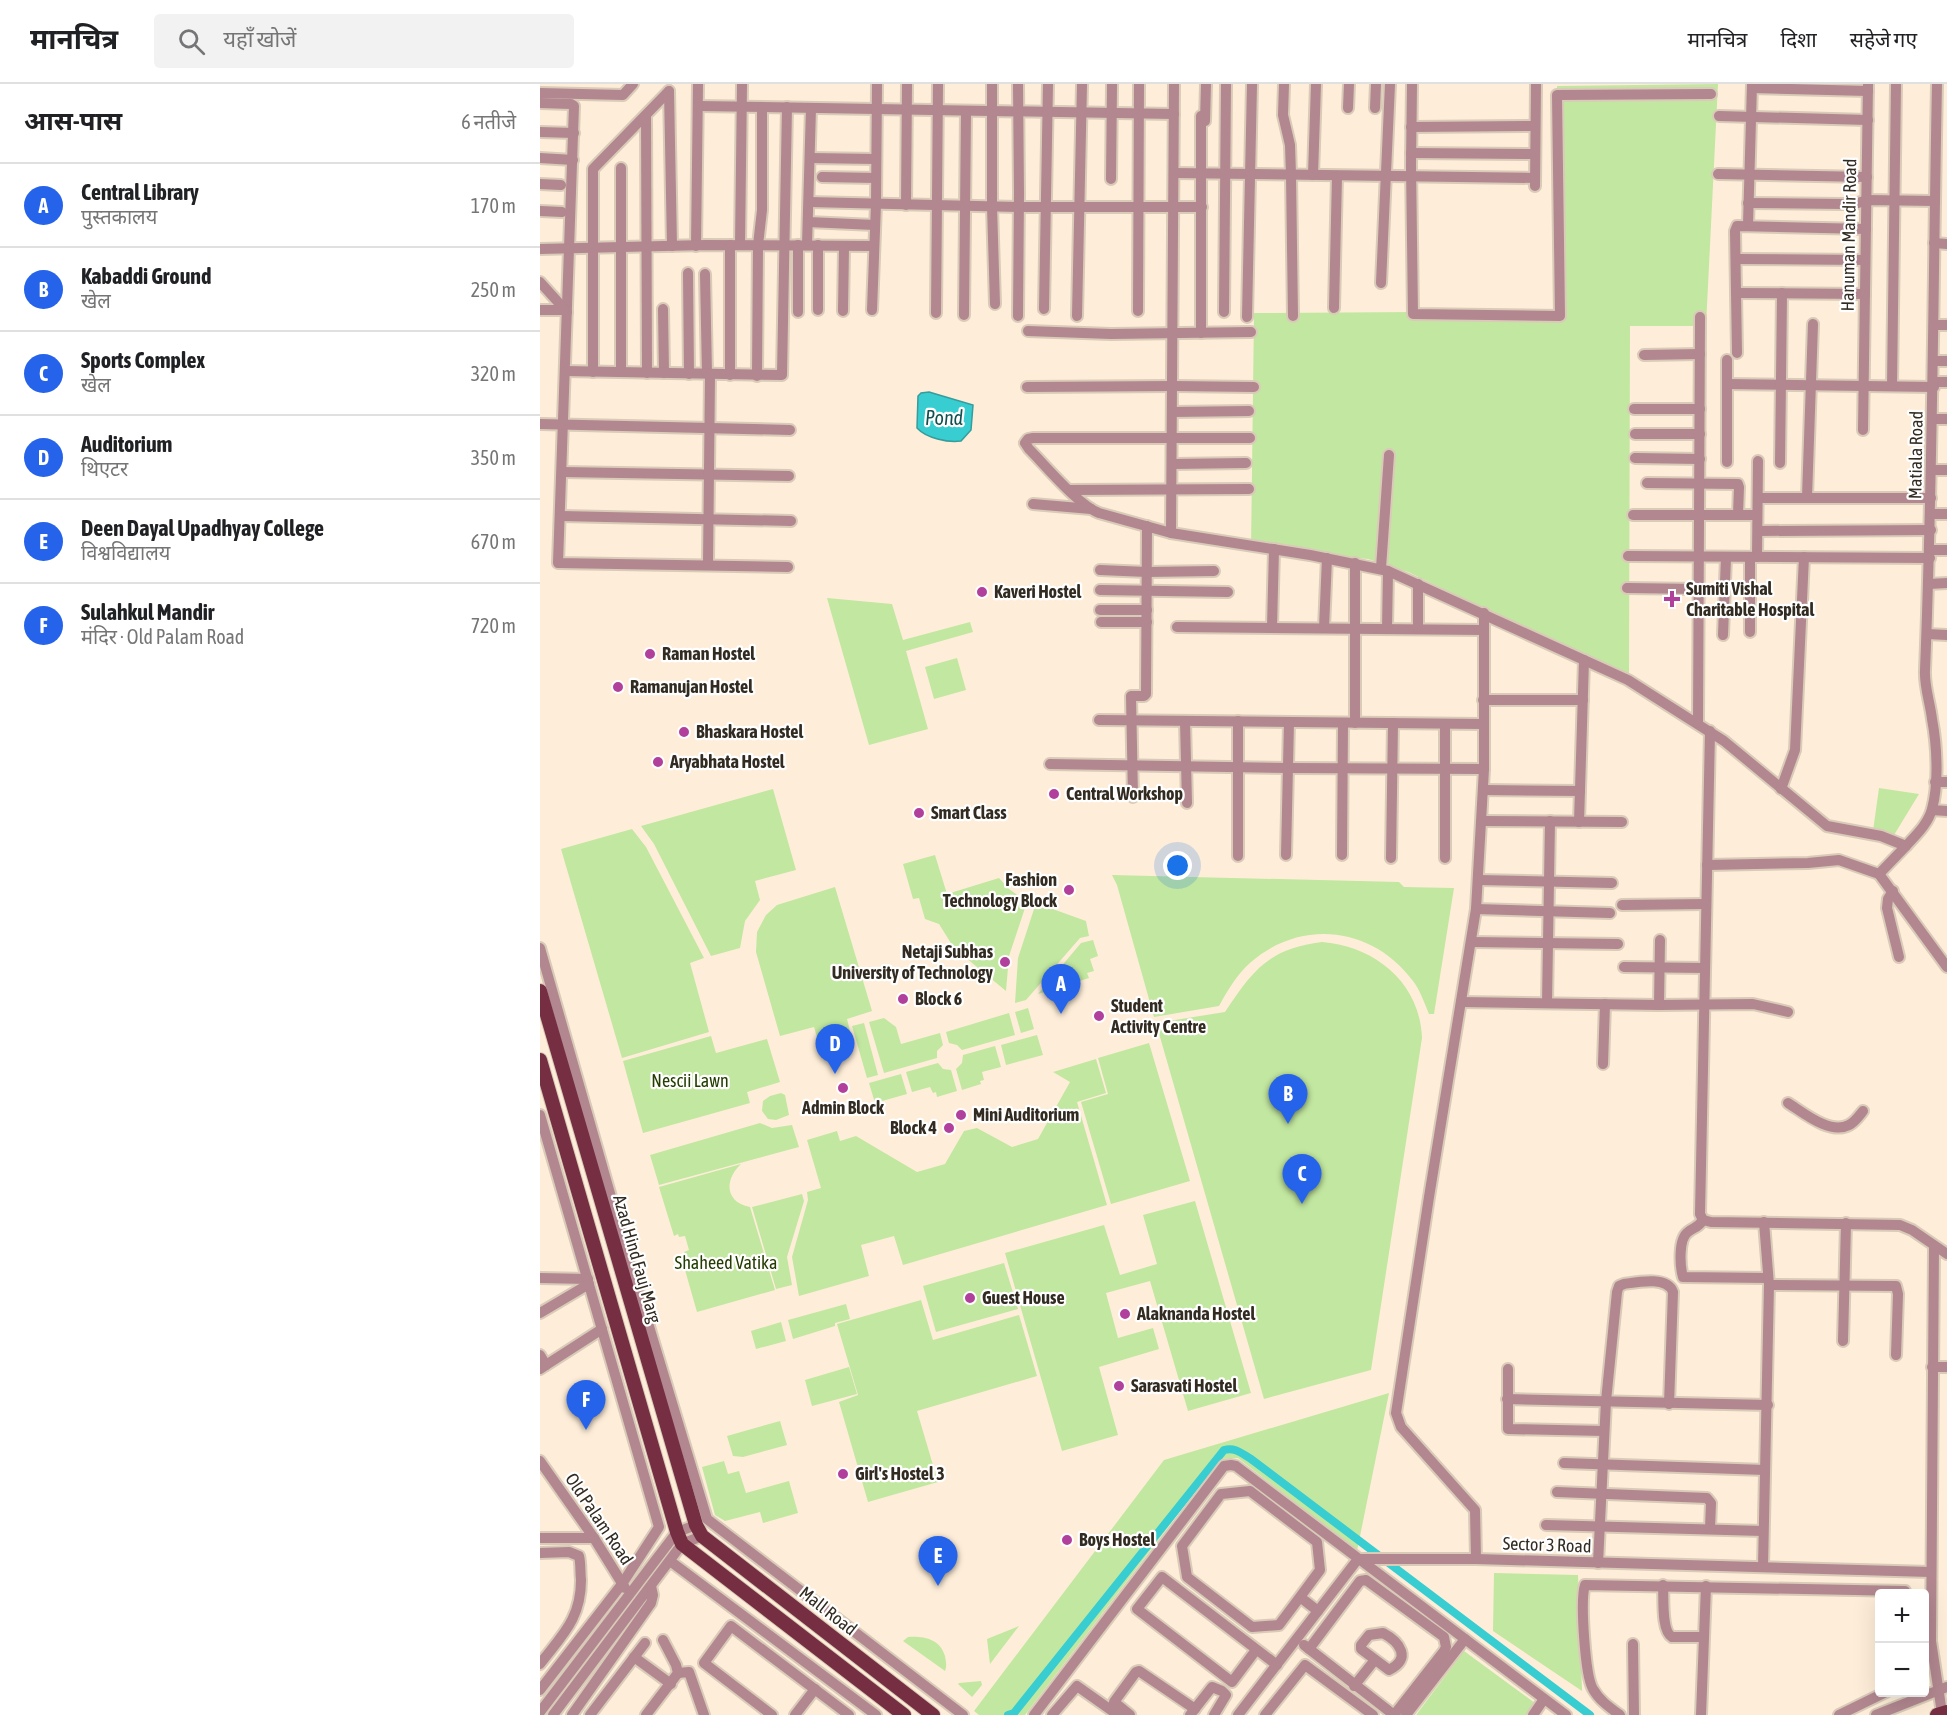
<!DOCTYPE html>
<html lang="hi">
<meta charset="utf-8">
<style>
:root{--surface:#fff;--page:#f2f2f2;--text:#202124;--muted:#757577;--line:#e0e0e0;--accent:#2563eb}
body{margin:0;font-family:"Asap Condensed","Noto Sans Devanagari",sans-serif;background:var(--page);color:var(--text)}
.controls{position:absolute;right:18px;bottom:18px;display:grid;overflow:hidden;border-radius:6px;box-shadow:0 6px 24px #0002}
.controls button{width:54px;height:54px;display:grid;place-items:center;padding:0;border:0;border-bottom:2px solid var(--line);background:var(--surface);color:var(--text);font:30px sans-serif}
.you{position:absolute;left:638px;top:782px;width:21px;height:21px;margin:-15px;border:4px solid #fff;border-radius:50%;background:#1a73e8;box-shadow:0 0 0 9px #1a73e833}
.badge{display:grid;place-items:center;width:39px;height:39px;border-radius:50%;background:var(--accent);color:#fff;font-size:20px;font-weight:700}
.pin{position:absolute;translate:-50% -50px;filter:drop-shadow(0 2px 3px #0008)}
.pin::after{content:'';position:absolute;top:32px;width:21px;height:18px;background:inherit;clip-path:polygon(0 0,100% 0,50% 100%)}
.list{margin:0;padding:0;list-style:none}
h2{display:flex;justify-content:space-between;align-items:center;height:78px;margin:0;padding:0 24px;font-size:26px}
h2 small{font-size:20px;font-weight:400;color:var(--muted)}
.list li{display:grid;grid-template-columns:39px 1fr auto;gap:18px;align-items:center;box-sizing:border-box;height:84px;padding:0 24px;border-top:2px solid var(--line)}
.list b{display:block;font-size:22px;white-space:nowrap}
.list p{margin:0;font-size:20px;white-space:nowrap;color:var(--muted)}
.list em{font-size:20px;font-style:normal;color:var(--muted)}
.icon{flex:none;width:33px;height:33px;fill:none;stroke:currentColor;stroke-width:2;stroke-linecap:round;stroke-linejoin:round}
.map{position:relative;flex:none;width:1407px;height:1631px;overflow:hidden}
header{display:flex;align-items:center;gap:36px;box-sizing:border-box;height:84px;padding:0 30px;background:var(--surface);border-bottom:2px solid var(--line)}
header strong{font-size:28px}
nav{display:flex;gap:33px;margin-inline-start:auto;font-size:21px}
.search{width:420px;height:54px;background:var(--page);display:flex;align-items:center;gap:15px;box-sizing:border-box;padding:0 21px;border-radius:6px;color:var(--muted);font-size:22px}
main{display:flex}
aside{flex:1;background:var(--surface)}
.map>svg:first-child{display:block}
</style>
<header>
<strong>मानचित्र</strong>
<div class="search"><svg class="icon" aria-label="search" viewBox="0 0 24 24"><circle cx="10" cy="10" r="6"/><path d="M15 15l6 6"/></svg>यहाँ खोजें</div>
<nav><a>मानचित्र</a><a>दिशा</a><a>सहेजे गए</a></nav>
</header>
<main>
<aside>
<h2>आस-पास<small>6 नतीजे</small></h2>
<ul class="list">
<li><span class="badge">A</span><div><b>Central Library</b><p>पुस्तकालय</p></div><em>170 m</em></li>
<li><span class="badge">B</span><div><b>Kabaddi Ground</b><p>खेल</p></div><em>250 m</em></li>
<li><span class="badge">C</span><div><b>Sports Complex</b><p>खेल</p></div><em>320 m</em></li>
<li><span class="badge">D</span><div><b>Auditorium</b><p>थिएटर</p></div><em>350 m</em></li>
<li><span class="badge">E</span><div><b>Deen Dayal Upadhyay College</b><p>विश्वविद्यालय</p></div><em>670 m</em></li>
<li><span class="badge">F</span><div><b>Sulahkul Mandir</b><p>मंदिर · Old Palam Road</p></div><em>720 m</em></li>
</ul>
</aside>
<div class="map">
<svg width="1407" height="1631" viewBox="0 0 1407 1631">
<rect width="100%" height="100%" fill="#feeed9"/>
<!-- green -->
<g fill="#c2e7a0">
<polygon points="1178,0 1166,242 1090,242 1089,594 868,488 828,475 711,465 714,229 1020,227 1017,2"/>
<polygon points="287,514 352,520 363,556 430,538 433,548 366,567 388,645 329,661"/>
<polygon points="417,574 426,606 394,615 385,583"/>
<polygon points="1339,704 1379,710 1354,751 1333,747"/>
<polygon points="233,705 256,786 215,797 220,816 205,837 200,864 171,872 114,760 101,742"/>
<polygon points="92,745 106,763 164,874 150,879 169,948 82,974 21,765"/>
<polygon points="395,771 407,810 459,794 469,805 487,818 469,872 466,907 414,864 399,840 385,835 379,814 373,815 363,780"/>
<path d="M572,791L859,798L864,803L914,804L894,930H889C884,918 880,906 873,897C833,843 762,834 711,878C697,890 688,906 679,922L614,933L577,801Z"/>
<polygon points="295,803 332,927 307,935 311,951 279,960 274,943 240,952 216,868 217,848 226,831 237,821"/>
<polygon points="496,819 546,837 549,852 540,854 486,916 475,919 478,874"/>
<polygon points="553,856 558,872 550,875 554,887 547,889 549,894 498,910 541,859"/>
<path d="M782,858C834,862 880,898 882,954L831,1286L724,1315L616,939L685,928C713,886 728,865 782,858Z"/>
<polygon points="488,924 494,945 481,949 475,928"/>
<polygon points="469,929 475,951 422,966 417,961 409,959 406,948"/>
<polygon points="344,934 356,943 361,960 400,949 403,961 397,967 397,974 344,989 329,938"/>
<polygon points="324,939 338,991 327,994 312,942"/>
<polygon points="497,951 503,971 466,981 461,961"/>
<polygon points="171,952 176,969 227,955 240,998 207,1008 210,1019 103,1049 83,977"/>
<polygon points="609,959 650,1097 571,1120 541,1018 568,1010 558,974"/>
<polygon points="455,962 461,983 442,988 444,996 440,997 441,1000 422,1006 416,985 422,979 423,971"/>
<polygon points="556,975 566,1009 537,1018 567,1121 363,1181 354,1152 321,1161 329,1192 259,1212 252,1173 268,1116 267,1108 281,1104 267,1056 297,1047 300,1057 316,1052 377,1088 405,1080 424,1047 437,1044 472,1063 498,1055 530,998 513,988"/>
<polygon points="398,979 403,985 411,986 417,1007 397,1013 396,1008 393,1009 390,1003 372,1008 366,988"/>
<polygon points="361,990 367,1010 335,1019 329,999"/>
<polygon points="241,1009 245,1011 249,1031 236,1036 228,1035 222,1027 223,1017 230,1012"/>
<polygon points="220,1039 232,1044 252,1041 259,1063 119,1101 110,1071"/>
<path d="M201,1080C184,1096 185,1118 210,1123L235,1206L157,1228L141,1172L145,1171L144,1168L149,1166L145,1152L139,1153L138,1150L134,1152L119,1103Z"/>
<polygon points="262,1110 264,1117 247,1173 252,1201 236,1205 212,1123"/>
<polygon points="655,1117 711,1309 648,1327 610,1197 566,1209 578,1254 613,1244 619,1265 559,1283 578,1351 522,1367 465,1169 564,1141 580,1191 617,1180 603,1131"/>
<polygon points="464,1179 478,1225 396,1248 383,1202"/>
<polygon points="381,1216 393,1256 479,1231 497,1292 377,1327 398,1398 328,1418 299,1318 318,1311 297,1240"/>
<polygon points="306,1220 310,1235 295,1239 295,1242 253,1255 248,1236"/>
<polygon points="241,1238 246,1257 216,1265 211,1247"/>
<polygon points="309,1283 317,1310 272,1322 265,1296"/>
<polygon points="849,1309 817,1467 698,1374 680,1375 485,1631 439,1631 434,1627 624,1376"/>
<polygon points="240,1337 247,1361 203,1373 193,1372 187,1352"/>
<polygon points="184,1377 188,1390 199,1387 206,1409 249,1397 258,1429 223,1439 220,1428 185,1437 175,1431 162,1383"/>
<polygon points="954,1489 1038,1491 1042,1607 953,1547"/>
<polygon points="479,1542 450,1580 447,1555"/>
<path d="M368,1553C384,1552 400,1555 405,1572C406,1578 407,1582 405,1587L363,1557Z"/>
<polygon points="924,1567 995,1619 986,1631 876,1631"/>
<polygon points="441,1597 442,1601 432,1613 418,1600 419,1599"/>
</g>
<!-- water -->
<path fill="#37cdd1" stroke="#369c9c" stroke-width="1.5" d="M389,308L433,321L431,346L421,357C408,359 386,354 377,344L378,312L381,309Z"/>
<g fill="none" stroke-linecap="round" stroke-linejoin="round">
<!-- canal -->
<path stroke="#37cdd1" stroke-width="8" d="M468,1631L474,1629L684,1366C695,1363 701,1369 711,1375L1050,1631"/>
<!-- minor casing -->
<g stroke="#d9cbb8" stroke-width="14">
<g id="minor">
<polyline points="452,0 452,122 455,220"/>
<polyline points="744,0 743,31 750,61 751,91 753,232"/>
<polyline points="872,0 871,81 873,230 1020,232 1017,11 1171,10"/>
<polyline points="1212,4 1328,7"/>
<polyline points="129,7 132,162"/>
<polyline points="0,9 83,11 93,0"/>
<polyline points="0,19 31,20 34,22 18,479 248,483"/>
<polyline points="158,22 634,30"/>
<polyline points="808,24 809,0"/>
<polyline points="835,24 836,0"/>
<polyline points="106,32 107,289"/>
<polyline points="1179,32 1328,36"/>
<polyline points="665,37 666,0"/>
<polyline points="871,43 995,42"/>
<polyline points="0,48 34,49"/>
<polyline points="871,69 995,70"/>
<polyline points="0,74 33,76"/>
<polyline points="270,74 336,75"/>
<polyline points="81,84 81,288"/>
<polyline points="634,89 995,94"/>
<polyline points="1178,90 1327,93"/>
<polyline points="773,91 776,0"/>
<polyline points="282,93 336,94"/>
<polyline points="571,95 572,0"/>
<polyline points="0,100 21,101"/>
<polyline points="995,102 996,0"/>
<polyline points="269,118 479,123 662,123"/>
<polyline points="1208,119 1304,120 1318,119 1327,116 1395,117"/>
<polyline points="366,121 367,0"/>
<polyline points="0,127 22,128"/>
<polyline points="268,138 335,141"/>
<polyline points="1208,141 1212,0"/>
<polyline points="1394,159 1407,160"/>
<polyline points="200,161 202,0"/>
<polyline points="258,161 258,228"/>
<polyline points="267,161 271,24"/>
<polyline points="278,161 278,226"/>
<polyline points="156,162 158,0"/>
<polyline points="0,165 165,161 334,162"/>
<polyline points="1196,175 1325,176"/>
<polyline points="148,189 149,290"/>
<polyline points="165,190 167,290"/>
<polyline points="0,198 27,228"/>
<polyline points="841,199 850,0"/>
<polyline points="1196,209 1325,210"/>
<polyline points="794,224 797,92"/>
<polyline points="123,225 124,289"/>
<polyline points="504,225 508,0"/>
<polyline points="0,226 24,226"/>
<polyline points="332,226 336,120 337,0"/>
<polyline points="303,227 304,163"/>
<polyline points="598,227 599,0"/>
<polyline points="684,228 686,0"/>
<polyline points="396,229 398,0"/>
<polyline points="424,231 426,27"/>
<polyline points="478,232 479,109 478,0"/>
<polyline points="537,232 542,0"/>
<polyline points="707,233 712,0"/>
<polyline points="1394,241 1407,241"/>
<polyline points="488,247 571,250 711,248"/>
<polyline points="661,249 661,32"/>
<polyline points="1197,269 1195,147 1197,142 1326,145"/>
<polyline points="1104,271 1160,270"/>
<polyline points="1394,277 1407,277"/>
<polyline points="25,287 242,291 247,23"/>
<polyline points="53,288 53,85 129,7"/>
<polyline points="190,291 190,161"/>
<polyline points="217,292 218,161 222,126 222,23"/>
<polyline points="1393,298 1407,298"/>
<polyline points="1187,300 1394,303"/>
<polyline points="1352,302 1356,0"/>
<polyline points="487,303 634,302 714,303"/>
<polyline points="1094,325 1160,325"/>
<polyline points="632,328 709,327"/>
<polyline points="1393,335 1407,335"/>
<polyline points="0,340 250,346"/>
<polyline points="1323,346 1328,0"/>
<polyline points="1095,350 1160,350"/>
<path d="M710,354H493L488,355L485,359L489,365C506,382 538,421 559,429L631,449L770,471L848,487L1088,596L1184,657L1287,742L1341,752L1366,762C1376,751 1388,740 1392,725C1399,700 1397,661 1392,635C1390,618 1384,602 1385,586C1393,390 1393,195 1397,0"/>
<polyline points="1095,374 1160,375"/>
<polyline points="1187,378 1187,276"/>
<polyline points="1240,379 1242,209"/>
<polyline points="632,380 706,379"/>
<polyline points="1392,386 1407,386"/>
<polyline points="22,388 249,392"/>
<polyline points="1107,399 1198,400 1199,403 1198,431"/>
<polyline points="530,406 709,405"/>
<polyline points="1267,413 1273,240"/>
<polyline points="1218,414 1391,414"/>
<polyline points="493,420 551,425"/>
<polyline points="1391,430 1407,430"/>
<polyline points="1093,431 1217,431"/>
<polyline points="21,432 251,437"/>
<polyline points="1218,447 1391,446"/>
<polyline points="631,449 634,0"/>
<polyline points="1390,466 1407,466"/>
<polyline points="1088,472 1390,474"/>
<polyline points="1217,473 1218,377"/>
<polyline points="168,481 170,291"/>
<polyline points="841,484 849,371"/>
<polyline points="560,486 607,488 674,487"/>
<polyline points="1389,500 1407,499"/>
<polyline points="1087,504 1158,505"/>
<polyline points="560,506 688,508"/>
<polyline points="560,526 607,526"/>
<polyline points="561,538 607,538"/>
<polyline points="637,543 944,546"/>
<polyline points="732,543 734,465"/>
<polyline points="784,544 787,474"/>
<polyline points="847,545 848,487"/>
<polyline points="878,545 878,500"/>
<polyline points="1210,548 1210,473"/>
<polyline points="1387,550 1407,551"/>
<polyline points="1183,551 1186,473"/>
<polyline points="943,616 1043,616"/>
<polyline points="559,636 942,640"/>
<polyline points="645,637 647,719"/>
<polyline points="698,637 698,772"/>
<polyline points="815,639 815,479"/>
<polyline points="1158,639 1160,233"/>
<polyline points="510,680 749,684 944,685"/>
<polyline points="1395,698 1407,698"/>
<polyline points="1241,705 1255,666 1264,473"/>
<polyline points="943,706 1040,707"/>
<polyline points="593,713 591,612 604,612 606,610 607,442"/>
<polyline points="1392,726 1407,727"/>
<polyline points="942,737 1082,738"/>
<polyline points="1039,738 1044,576"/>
<polyline points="746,771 749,638"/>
<polyline points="802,771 803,639"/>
<polyline points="851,774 853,639"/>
<polyline points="905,774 905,640"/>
<polyline points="1167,781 1268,779 1299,776 1339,790 1366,762"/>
<polyline points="1339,790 1407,883"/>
<polyline points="939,796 1072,799"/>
<polyline points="1353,807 1348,815 1347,824 1359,873"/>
<polyline points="1082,821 1166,820"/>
<polyline points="936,825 1070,829"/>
<polyline points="932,858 1078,860"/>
<polyline points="0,864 89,1176 167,1435 423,1631"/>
<polyline points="1084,883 1165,884"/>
<polyline points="921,918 1119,921 1213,920 1248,928"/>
<polyline points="1007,919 1010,737"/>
<polyline points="1119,921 1120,856"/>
<polyline points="1063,980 1065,920"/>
<path d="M1248,1019C1264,1029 1290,1051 1309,1041C1315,1038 1319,1032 1323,1027"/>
<polyline points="0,1031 119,1443 82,1500 0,1606"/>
<polyline points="1163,1136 1160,1130 1170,647"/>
<polyline points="1163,1136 1171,1138 1360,1141 1372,1146 1407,1170"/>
<path d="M1163,1136C1158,1144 1154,1143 1148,1148C1138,1155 1140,1183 1143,1193L1228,1194"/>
<polyline points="1394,1162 1391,1557 1402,1629"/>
<polyline points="0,1194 48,1195"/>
<polyline points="1229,1201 1356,1202 1358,1210 1356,1271"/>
<polyline points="0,1229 49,1200"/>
<polyline points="1303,1257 1306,1139"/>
<polyline points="0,1271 6,1281 0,1285"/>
<polyline points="6,1281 62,1245"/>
<polyline points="1392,1283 1407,1283"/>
<polyline points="968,1285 968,1345 1064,1347"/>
<polyline points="967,1315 1228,1321"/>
<polyline points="0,1377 54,1454 85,1504"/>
<polyline points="1024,1379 1225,1386"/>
<polyline points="1017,1408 1167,1414 1171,1419 1170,1445"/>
<polyline points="1006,1441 1223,1447"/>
<polyline points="0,1454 54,1454"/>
<path d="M0,1469L29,1468L39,1472C41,1480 40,1488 41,1496C41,1535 22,1551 0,1580"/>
<polyline points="936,1475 935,1426 861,1343 856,1329 889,1113 936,825 944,685 944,529"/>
<polyline points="130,1477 336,1631"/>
<path d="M1058,1479L1066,1317L1077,1208L1079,1202L1084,1200C1098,1198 1127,1192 1133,1208L1129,1320"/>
<polyline points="1223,1483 1229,1201 1224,1138"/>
<path d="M1123,1501C1124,1514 1121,1547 1132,1553H1164"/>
<polyline points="760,1513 780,1486 777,1458 710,1407 681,1410 642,1462 647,1493 712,1543 739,1541 760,1513 778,1527"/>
<path d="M843,1549C860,1558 872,1575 849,1586L821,1565V1561L829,1551Z"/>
<polyline points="1093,1560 1094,1631"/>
<polyline points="764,1561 854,1631"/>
<polyline points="769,1565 820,1497 826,1496 904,1553 906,1563 904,1567 854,1631"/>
<polyline points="716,1566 692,1598 597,1525 622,1493 737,1581"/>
<polyline points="94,1573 131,1600"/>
<polyline points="138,1589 149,1588 164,1631"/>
<polyline points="814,1602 834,1577"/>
<polyline points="0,1628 137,1448 156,1441"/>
<polyline points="13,1631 142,1460 162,1452"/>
<polyline points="32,1631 111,1519 113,1511 111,1502"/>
<polyline points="50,1631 105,1559"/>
<polyline points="106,1631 138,1589 136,1581 123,1556"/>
<polyline points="232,1631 164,1579 191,1542 309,1631"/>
<polyline points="255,1631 275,1605"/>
<polyline points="494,1631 684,1382 691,1381 696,1382 925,1555"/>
<polyline points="512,1631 537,1602 578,1631"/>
<polyline points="590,1631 574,1618 596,1588 599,1587 655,1625"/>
<polyline points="650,1631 672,1603 682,1607 686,1611 674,1631"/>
<polyline points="698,1631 818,1475 936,1475 1391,1488"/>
<polyline points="725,1631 765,1581 833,1631"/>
<polyline points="866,1631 925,1555 1026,1631"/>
<polyline points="993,1631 1004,1615"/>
<path d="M1080,1631C1069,1623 1059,1616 1053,1605C1045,1592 1040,1516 1045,1501L1365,1507L1366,1510"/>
<polyline points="1161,1631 1166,1502"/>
<polyline points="1299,1631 1346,1608"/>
<polyline points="1336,1631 1407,1603"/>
</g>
</g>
<!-- major casing -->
<g stroke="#d9cbb8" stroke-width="16">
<g id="major">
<polyline points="0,907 156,1441 162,1452 393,1631"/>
<polyline points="0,976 137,1448 142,1460 364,1631"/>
<polyline points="1397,1631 1407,1628"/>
</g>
</g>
<!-- minor -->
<use href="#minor" stroke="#b28790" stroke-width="10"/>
<!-- major -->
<use href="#major" stroke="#762f42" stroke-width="14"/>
</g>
<!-- markers -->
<g fill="#b1409c" stroke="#fff" stroke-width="2">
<circle cx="442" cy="508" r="6"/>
<path d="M1129 506h6v6h6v6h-6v6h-6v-6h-6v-6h6z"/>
<circle cx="110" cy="570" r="6"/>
<circle cx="78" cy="603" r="6"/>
<circle cx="144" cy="648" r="6"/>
<circle cx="118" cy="678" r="6"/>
<circle cx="514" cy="710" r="6"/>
<circle cx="379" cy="729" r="6"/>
<circle cx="529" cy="806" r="6"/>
<circle cx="465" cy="878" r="6"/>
<circle cx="363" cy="915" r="6"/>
<circle cx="559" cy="932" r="6"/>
<circle cx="303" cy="1004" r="6"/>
<circle cx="421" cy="1031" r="6"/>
<circle cx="409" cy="1044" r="6"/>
<circle cx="430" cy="1214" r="6"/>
<circle cx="585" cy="1230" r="6"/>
<circle cx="579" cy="1302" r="6"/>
<circle cx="303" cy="1390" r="6"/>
<circle cx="527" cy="1456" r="6"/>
</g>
<g text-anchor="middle" stroke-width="4.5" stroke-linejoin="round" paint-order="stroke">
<!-- street labels -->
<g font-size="18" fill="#322b21" stroke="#fff">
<text transform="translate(1309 151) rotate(-89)" y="6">Hanuman Mandir Road</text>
<text transform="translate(1376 371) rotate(-89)" y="6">Matiala Road</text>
<text transform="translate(97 1175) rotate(74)" y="6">Azad Hind Fauj Marg</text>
<text transform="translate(59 1435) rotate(56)" y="6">Old Palam Road</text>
<text transform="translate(1007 1461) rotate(2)" y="6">Sector 3 Road</text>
<text transform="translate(288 1527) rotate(38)" y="6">Mall Road</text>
</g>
<!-- poi labels -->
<g font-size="18" font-weight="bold" fill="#322b21" stroke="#fff" text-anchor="start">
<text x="1146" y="511">Sumiti Vishal<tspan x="1146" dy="21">Charitable Hospital</tspan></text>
<text x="454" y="514">Kaveri Hostel</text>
<text x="122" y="576">Raman Hostel</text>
<text x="90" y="609">Ramanujan Hostel</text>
<text x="156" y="654">Bhaskara Hostel</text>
<text x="130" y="684">Aryabhata Hostel</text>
<text x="526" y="716">Central Workshop</text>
<text x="391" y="735">Smart Class</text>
<text x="517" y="802" text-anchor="end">Fashion<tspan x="517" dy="21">Technology Block</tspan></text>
<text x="453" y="874" text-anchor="end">Netaji Subhas<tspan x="453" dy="21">University of Technology</tspan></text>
<text x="375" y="921">Block 6</text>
<text x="571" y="928">Student<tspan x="571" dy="21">Activity Centre</tspan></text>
<text x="303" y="1030" text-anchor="middle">Admin Block</text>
<text x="433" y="1037">Mini Auditorium</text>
<text x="397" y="1050" text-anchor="end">Block 4</text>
<text x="442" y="1220">Guest House</text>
<text x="597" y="1236">Alaknanda Hostel</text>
<text x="591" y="1308">Sarasvati Hostel</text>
<text x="315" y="1396">Girl's Hostel 3</text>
<text x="539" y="1462">Boys Hostel</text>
</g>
<!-- park labels -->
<g font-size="18" fill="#243d00" stroke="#fff">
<text x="150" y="1003">Nescii Lawn</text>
<text x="186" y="1185">Shaheed Vatika</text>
</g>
<!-- water labels -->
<g font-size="20" font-style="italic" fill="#115051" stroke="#fff">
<text x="404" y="341">Pond</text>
</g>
</g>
</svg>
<div class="controls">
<button>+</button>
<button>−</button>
</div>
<div class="you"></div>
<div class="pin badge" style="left:521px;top:930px">A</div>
<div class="pin badge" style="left:748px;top:1040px">B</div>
<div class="pin badge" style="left:762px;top:1120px">C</div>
<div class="pin badge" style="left:295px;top:990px">D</div>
<div class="pin badge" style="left:398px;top:1502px">E</div>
<div class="pin badge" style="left:46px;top:1346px">F</div>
</div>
</main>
